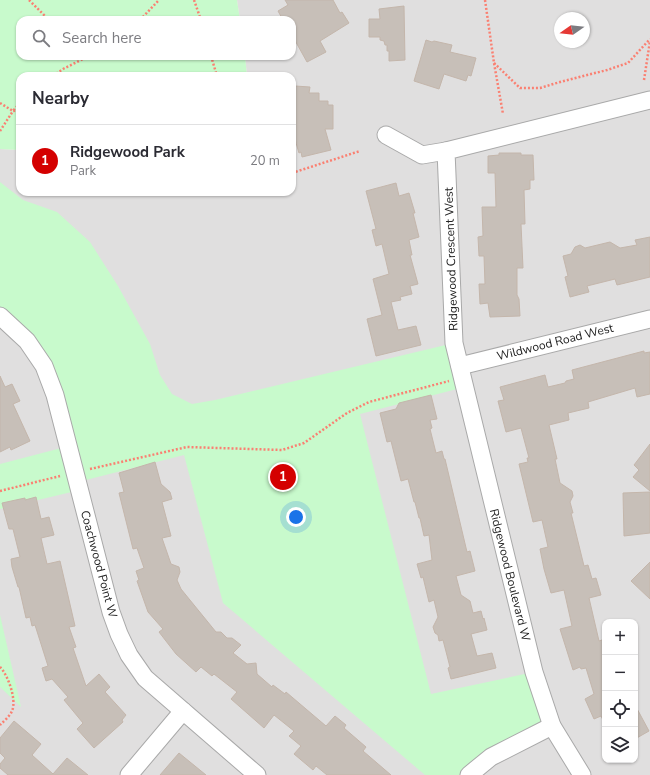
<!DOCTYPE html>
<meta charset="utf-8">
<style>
:root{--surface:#fff;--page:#f7f7f7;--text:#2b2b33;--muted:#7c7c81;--line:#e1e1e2;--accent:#d40000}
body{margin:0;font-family:"Nunito Sans",sans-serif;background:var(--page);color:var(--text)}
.controls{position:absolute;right:12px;bottom:12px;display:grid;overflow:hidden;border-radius:8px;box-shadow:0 1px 3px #0004}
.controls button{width:36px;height:36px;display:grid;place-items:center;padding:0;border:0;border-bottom:1px solid var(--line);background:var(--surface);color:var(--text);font:20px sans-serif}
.compass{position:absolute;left:554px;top:12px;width:36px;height:36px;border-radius:50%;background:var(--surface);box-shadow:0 1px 3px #0004;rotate:256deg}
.you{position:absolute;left:296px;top:517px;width:14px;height:14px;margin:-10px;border:3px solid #fff;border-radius:50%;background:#1a73e8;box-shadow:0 0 0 6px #1a73e833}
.badge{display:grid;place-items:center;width:26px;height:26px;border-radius:50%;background:var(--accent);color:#fff;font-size:13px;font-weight:700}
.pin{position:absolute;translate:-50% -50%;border:2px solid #fff;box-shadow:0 1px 4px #0006}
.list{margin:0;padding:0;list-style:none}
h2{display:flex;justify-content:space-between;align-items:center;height:52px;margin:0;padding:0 16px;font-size:17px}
h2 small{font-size:13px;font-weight:400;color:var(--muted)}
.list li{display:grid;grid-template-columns:26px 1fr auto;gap:12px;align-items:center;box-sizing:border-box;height:72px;padding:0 16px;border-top:1px solid var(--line)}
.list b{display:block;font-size:15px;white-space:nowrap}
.list p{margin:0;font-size:13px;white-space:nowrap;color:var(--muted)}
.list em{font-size:13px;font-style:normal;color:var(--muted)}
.icon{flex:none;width:22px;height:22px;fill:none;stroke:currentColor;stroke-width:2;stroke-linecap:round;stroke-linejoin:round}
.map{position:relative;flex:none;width:650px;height:775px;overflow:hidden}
.search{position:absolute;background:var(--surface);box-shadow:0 1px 3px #0004;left:16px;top:16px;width:280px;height:44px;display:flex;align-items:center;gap:10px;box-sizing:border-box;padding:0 14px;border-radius:12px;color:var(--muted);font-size:15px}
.panel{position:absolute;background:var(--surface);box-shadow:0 1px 3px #0004;left:16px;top:72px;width:280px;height:124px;border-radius:12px}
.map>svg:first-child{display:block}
</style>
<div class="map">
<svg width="650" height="775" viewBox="0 0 650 775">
<rect width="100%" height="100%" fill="#f2efe9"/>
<!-- residential -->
<path fill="#e0dfdf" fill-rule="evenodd" d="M237,0H650V775H0V149L20,150V192H292V76H247L245,56H292V20H240ZM560,18H584V42H560ZM605,622H635V760H605Z"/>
<!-- park -->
<g fill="#c8facc">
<polygon points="0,0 237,0 240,20 20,20 20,56 245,56 247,76 20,76 20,150 0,149"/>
<polygon points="0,182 23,200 57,212 90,242 118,286 150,344 160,375 172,394 192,404 215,400 454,343 465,387 360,414 431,694 534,672 552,726 469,775 425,775 223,603 184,455 78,482 80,490 0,509 0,464 69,446 55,395 0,316"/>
<polygon points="0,615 21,707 0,687"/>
</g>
<!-- building -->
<g fill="#c7bfb8" stroke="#c4b6ab">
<polygon points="285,0 333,0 340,13 342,12 349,23 320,41 326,52 307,62 292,35 292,20 283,20 278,11 288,5"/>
<polygon points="404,6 405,60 389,61 389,51 387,51 387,45 385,45 384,41 380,40 380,37 369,37 369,19 380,19 379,9"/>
<polygon points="426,40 432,42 434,41 452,45 450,52 476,58 471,76 468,75 466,81 444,74 439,89 414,81"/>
<polygon points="295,86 310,87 309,93 319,93 319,101 328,101 328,105 333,105 333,129 325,129 331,150 302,157 301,152 299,153 294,136 292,136 292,100 294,100"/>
<polygon points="499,153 521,153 521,155 533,155 534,180 530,180 530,189 524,190 525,224 521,224 523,268 517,268 517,295 519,299 520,316 490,317 488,303 480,304 479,284 485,284 484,256 479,256 478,237 483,236 482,207 496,207 495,173 488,173 488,156 499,155"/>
<polygon points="396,183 399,196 409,193 415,213 413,213 419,237 409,240 412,255 410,255 418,284 410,286 412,294 400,297 401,300 391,302 398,330 416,326 421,345 376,356 367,319 382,315 373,279 389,274 382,244 376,246 372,230 376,229 366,191"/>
<polygon points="650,237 650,277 617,285 615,279 587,286 589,292 570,297 565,277 568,276 563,256 571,254 575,247 580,245 585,248 610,242 620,248 637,245 635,240"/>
<polygon points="644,351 644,353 650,352 650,394 637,397 635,388 588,402 589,408 568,413 569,420 549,425 557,459 555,459 560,483 572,491 573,496 570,502 573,513 571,513 584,566 588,565 592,579 596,578 601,595 589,598 599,641 605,639 605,719 603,720 601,716 594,719 585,699 594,694 586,668 581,669 580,667 573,670 560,629 572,626 564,590 551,593 544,569 540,549 548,547 542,520 533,522 519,464 528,462 527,458 529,458 521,428 506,432 498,401 504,400 500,387 545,375 548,387 565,383 566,381 574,379 572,370"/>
<polygon points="0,376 5,387 12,384 20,401 13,404 30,441 11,450 10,447 0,452"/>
<polygon points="431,395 437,419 430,420 432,428 430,429 436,453 442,451 444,459 445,459 467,552 470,551 475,571 456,576 461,595 470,601 473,613 481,611 483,619 484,618 487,630 471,634 477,656 492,653 496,668 451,679 448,668 450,667 443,640 439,641 438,635 435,633 433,627 438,617 434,600 429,602 423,577 421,578 417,564 432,560 429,535 424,536 420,518 419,518 415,502 414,502 408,479 401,481 391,441 387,442 380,413 396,409 399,403"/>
<polygon points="650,444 650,491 633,477 639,470 634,465"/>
<polygon points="155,462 161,484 170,492 172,499 162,502 171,536 162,538 171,564 179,567 180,572 177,580 181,589 216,632 221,632 227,638 232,638 241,645 233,653 247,664 256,663 257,674 272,687 273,685 285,694 286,692 326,726 335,716 346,725 344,728 366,747 363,751 391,775 327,775 316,766 313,770 294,754 301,746 289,736 294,731 274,715 264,728 231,699 237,692 214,674 212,676 201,667 196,672 176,654 159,632 163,629 148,612 137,581 139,580 136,571 144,568 137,548 133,549 119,493 124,492 119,473"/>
<polygon points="650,492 650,533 624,536 623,493"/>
<polygon points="36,497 41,519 49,517 54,535 41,538 47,564 60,561 75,626 69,627 76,647 73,648 86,686 99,674 110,687 105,692 126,715 122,720 123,722 94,748 77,729 83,723 64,700 68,697 52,679 46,681 42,668 48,666 35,625 32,626 30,617 26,618 19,587 18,587 12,567 11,559 20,557 13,529 9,529 2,503 25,498 25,500"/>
<polygon points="650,562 650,599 631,581"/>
<polygon points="635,705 649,731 635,739"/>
<polygon points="14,721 41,744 32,755 53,774 67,758 88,775 8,775 0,768 0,764 5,758 0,753 0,738"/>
<polygon points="179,753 206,775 160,775"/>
</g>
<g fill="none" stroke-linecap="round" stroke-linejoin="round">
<!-- street casing -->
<g stroke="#a9a9a9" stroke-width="19">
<g id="street">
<polyline points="386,135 422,155 446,151"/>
<polyline points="0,316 27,341 44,366 55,395 111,612 119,634 129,655 145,678 257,775"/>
<polyline points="460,366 650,319"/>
<polyline points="129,775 183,711"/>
<polyline points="469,775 491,757 552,726"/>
<polyline points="582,775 552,726 534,672 454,343 446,151 650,100"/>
</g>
</g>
<!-- path -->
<g stroke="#fa8072" stroke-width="2.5" stroke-dasharray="2 2" stroke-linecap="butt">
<polyline points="29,0 49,20"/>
<polyline points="194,0 201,20"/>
<polyline points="485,0 494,63 503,114"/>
<polyline points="140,20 159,0"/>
<polyline points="211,56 217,76"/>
<polyline points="494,63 520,88 540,88 560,82 607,70 628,63 650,39"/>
<polyline points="53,76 63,69 89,56"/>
<polyline points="644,80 650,41"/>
<polyline points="0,103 13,111 20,103"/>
<polyline points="0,131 13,111 20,110"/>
<polyline points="292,173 360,151"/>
<polyline points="90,469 187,447 282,450 304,443 347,413 369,402 449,381"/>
<polyline points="0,491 60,476"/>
<path d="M0,667C8,675 17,700 12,711C10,716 4,721 0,725"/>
</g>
<!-- street -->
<use href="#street" stroke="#fff" stroke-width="17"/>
</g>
<g text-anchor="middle" stroke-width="3" stroke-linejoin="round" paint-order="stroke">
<!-- street labels -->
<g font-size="12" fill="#222" stroke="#fff">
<text transform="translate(451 259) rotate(-92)" y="4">Ridgewood Crescent West</text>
<text transform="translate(555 342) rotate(-14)" y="4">Wildwood Road West</text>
<text transform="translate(99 564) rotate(75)" y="4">Coachwood Point W</text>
<text transform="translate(510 575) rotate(76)" y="4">Ridgewood Boulevard W</text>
</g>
</g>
</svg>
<div class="controls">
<button>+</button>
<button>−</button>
<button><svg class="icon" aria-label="locate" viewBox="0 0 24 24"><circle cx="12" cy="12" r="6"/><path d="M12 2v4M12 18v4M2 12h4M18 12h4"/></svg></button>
<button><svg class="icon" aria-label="layers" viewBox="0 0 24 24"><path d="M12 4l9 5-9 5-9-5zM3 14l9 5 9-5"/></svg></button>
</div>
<svg class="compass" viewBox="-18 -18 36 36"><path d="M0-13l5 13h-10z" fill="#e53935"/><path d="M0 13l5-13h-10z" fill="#7c7c81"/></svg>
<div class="you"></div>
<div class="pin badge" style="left:283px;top:477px">1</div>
<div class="search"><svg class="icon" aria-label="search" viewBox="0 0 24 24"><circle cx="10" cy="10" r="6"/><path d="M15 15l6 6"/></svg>Search here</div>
<section class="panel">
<h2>Nearby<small></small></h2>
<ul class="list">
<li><span class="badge">1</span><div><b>Ridgewood Park</b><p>Park</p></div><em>20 m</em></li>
</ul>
</section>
</div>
